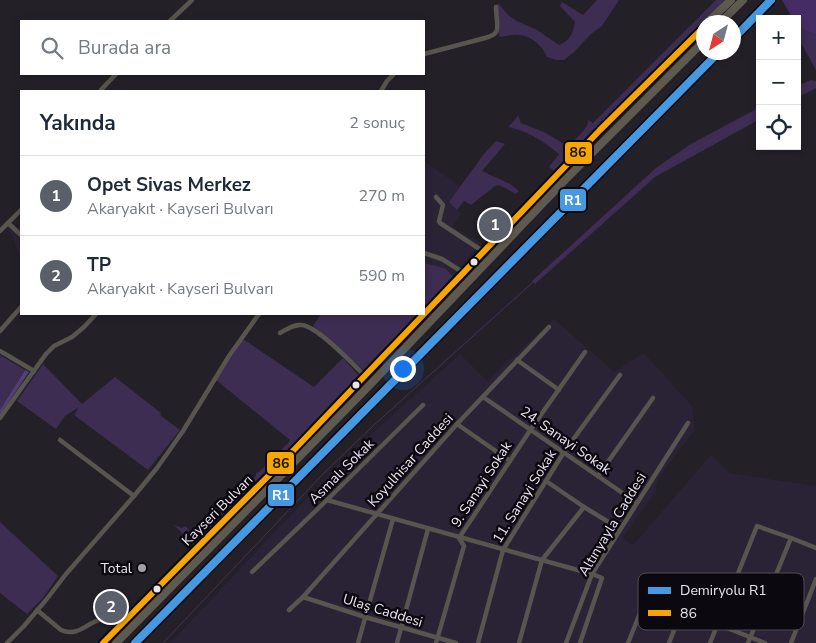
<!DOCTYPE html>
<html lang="tr">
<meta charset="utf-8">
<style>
:root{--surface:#fff;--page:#f2f2f3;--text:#1f2937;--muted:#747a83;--line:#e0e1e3;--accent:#5b5f6a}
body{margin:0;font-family:"Nunito Sans",sans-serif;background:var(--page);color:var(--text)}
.controls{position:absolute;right:15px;top:15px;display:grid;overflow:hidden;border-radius:0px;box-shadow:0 2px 8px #0003}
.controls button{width:45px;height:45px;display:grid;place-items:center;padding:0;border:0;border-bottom:1px solid var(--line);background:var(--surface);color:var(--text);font:25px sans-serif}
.compass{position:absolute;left:696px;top:15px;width:45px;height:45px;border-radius:50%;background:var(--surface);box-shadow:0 2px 8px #0003;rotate:216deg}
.you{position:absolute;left:402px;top:368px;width:18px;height:18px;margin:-12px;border:4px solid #fff;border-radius:50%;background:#1a73e8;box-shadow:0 0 0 8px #1a73e833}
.badge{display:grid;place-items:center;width:32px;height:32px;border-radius:50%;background:var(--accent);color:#fff;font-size:16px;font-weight:700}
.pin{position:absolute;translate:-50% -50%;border:2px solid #fff;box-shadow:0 1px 5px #0006}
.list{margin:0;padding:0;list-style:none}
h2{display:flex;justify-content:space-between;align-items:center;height:65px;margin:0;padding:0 20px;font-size:21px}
h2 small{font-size:16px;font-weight:400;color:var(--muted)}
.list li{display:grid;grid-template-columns:32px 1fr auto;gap:15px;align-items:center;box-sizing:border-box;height:80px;padding:0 20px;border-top:1px solid var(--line)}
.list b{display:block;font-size:19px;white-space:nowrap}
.list p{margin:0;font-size:16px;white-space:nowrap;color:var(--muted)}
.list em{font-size:16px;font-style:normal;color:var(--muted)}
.icon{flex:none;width:28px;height:28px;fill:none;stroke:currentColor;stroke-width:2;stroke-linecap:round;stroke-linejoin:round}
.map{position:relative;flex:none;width:816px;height:643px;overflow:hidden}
.search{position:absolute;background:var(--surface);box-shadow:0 2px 8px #0003;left:20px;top:20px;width:405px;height:55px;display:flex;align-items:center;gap:12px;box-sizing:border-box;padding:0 18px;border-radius:0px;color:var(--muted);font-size:19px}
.panel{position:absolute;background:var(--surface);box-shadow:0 2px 8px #0003;left:20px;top:90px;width:405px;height:225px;border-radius:0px}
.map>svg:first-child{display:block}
</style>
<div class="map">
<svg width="816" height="643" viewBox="0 0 816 643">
<rect width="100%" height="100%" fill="#232028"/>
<!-- built -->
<g fill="#2a2335">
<polygon points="424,161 460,186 449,202 461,214 452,226 480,243 453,276 445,268 424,263"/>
<polygon points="12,223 21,231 21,259 9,227"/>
<polygon points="554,319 614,372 644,353 692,406 695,429 658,479 655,492 623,538 633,545 711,455 729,473 816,486 816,643 170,643 342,461 460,354 487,381"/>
</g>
<!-- green -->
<g fill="#3d2d52">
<path d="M597,0H619L602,26L591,34L574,52L564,60H556L547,57C543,46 531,36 520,35C513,34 506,36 500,37C496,25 490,14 498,3L508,15L517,21L537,30L559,45C570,41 573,33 575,22L560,6L562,2L583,15Z"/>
<path d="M716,0H725L554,171L549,167L559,154C543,141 528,131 508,127L515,120L518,115L521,123L544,132L567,146C572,143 587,129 588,123C588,122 588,120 587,119L593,123Z"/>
<polygon points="797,26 799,28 816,35 816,70 797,36"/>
<polygon points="811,80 816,81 816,88 797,98 797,86"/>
<polygon points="760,107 760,119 655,177 535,284 532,281 656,168 689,145"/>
<polygon points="496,141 505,144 482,171 510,184 519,191 516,194 499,185 495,186 471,205 464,201 457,210 449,202 483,155"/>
<polygon points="424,263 445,268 453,276 424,308"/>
<polygon points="321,314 418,314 366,372 313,326"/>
<polygon points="243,339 314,387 343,358 360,377 194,545 174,525 182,528 186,526 189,531 200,533 256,476 256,473 259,472 288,443 290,440 216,380"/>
<polygon points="0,355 25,370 0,410"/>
<polygon points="43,364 82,404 115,377 161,413 160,415 180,430 148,470 74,415 79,407 65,416 56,429 17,401"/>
<polygon points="0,522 58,576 43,598 27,614 0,593"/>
</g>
<!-- forest -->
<polygon fill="#553d75" points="25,370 29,372 0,415 0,410"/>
<!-- water -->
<polygon fill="#462c65" points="782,0 816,0 816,35 799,28 797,26 797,19 793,19"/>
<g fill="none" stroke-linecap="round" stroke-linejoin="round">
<!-- stream -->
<g stroke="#462c65" stroke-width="1">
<polyline points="797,92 812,83"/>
<polyline points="163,643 323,474 374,425 648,179 679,158 760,113"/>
</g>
<!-- street -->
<g stroke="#58544e" stroke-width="4.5">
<polyline points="170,21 192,0"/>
<path d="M424,54L485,38C488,37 494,36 496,32C499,28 496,13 496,7"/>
<polyline points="100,91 116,74"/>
<polyline points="381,91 387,81 394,74"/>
<polyline points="436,197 443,205 439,221 440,223 484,252"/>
<polyline points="8,223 21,235"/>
<polyline points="0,231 21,210"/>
<polyline points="424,253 442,259 464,273"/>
<polyline points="0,331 21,307"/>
<path d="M280,333C287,329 294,324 302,325C317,326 353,364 365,376"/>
<polyline points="0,351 34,371"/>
<polyline points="517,360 559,390"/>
<polyline points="483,397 637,503"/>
<polyline points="0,418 46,354 54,346 72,337 84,327 96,314"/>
<polyline points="457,424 510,461"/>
<polyline points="60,440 134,496"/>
<polyline points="598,476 653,398"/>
<polyline points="546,481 584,507 620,529"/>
<polyline points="327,500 592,574 602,578 580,643"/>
<polyline points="252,572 327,500 423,405"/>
<polyline points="303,597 365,617 456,643"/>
<path d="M37,610L61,630C81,639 92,615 108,620C112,621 115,625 119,627"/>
<polyline points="289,610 303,597 457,424 549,327"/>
<polyline points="7,643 24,626 46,600 66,574 134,496 157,468 183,431 229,356 259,314"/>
<polyline points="358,643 393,519"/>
<polyline points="397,643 428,529"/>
<polyline points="436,643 464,546 459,538 531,429 585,352"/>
<polyline points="478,643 503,550 564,452 620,375"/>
<polyline points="519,643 542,560 584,507"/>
<polyline points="566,643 592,574 688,423"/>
<polyline points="628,643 647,596 765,643"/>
<polyline points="669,643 682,610"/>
<polyline points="710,643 757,526 791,538 816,548"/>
<polyline points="748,643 791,538"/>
<polyline points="791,643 816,579"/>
</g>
<!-- highway -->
<g stroke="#5f5a4f" stroke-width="8">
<polyline points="708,22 731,0"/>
<polyline points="721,22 743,0"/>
<polyline points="103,643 292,452 600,130 704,27"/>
<polyline points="116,643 365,390 564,181 704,41"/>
</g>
<!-- bus-1 casing -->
<g stroke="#0b080f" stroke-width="10">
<polyline id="bus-1" points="103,643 292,452 600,130 704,27"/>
</g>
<!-- bus-1 -->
<use href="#bus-1" stroke="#f7a600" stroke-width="6"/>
<!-- rail-1 casing -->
<g stroke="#0b080f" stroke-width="11">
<g id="rail-1">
<polyline points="734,38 771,0"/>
<polyline points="135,643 719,52"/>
</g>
</g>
<!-- rail-1 -->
<use href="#rail-1" stroke="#4699e1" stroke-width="8"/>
</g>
<!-- markers -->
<g fill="#e9e5ef" stroke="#0b080f" stroke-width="2">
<circle cx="474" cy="262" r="4.5"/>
<circle cx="356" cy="385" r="4.5"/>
<circle cx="157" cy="589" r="4.5"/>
</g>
<circle fill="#a4a0a9" stroke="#0b080f" stroke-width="2" cx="142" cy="568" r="5"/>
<g text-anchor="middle" stroke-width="5" stroke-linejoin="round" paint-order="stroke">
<!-- street labels -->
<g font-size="14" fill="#e9e5ef" stroke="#0b080f">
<text transform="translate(566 440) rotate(35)" y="5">24. Sanayi Sokak</text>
<text transform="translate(410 460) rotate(-48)" y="5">Koyulhisar Caddesi</text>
<text transform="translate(341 471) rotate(-45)" y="5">Asmalı Sokak</text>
<text transform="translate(481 484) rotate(-57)" y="5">9. Sanayi Sokak</text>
<text transform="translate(524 496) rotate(-58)" y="5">11. Sanayi Sokak</text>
<text transform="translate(217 510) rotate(-45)" y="5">Kayseri Bulvarı</text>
<text transform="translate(612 524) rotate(-59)" y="5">Altınyayla Caddesi</text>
<text transform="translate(383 610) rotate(17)" y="5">Ulaş Caddesi</text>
</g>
<!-- poi labels -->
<g font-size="14" fill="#e9e5ef" stroke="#0b080f" text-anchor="end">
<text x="132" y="573">Total</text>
</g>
</g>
<!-- legend -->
<rect x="638" y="573" width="166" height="57" rx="8" fill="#0b080f" stroke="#4e4a52" stroke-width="1"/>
<rect x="648" y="587" width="23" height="7" fill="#4699e1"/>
<rect x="648" y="610" width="23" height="6" fill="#f7a600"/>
<g font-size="14" fill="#e9e5ef">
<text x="680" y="595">Demiryolu R1</text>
<text x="680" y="618">86</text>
</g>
<g stroke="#0b080f" stroke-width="2">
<rect x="564" y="141" width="29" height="24" rx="5" fill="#f7a600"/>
<rect x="559" y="188" width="28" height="24" rx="5" fill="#4699e1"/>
<rect x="266" y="451" width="29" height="24" rx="5" fill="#f7a600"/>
<rect x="267" y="483" width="28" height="24" rx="5" fill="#4699e1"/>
</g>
<g font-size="14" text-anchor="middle" font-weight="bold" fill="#fff">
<text x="573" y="205">R1</text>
<text x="281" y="500">R1</text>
</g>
<g font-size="14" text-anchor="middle" font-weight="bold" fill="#111">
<text x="578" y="157">86</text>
<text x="281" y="468">86</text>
</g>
</svg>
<div class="controls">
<button>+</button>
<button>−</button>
<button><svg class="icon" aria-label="locate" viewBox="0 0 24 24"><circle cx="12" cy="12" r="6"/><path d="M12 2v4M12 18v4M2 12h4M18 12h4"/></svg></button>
</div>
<svg class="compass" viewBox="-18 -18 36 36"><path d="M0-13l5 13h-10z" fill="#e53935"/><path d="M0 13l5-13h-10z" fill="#747a83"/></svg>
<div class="you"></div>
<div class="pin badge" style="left:495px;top:225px">1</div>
<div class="pin badge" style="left:111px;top:607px">2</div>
<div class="search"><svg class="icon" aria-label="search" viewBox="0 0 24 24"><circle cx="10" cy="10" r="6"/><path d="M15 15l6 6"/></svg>Burada ara</div>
<section class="panel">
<h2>Yakında<small>2 sonuç</small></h2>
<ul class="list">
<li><span class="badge">1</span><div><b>Opet Sivas Merkez</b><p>Akaryakıt · Kayseri Bulvarı</p></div><em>270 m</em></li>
<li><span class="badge">2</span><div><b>TP</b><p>Akaryakıt · Kayseri Bulvarı</p></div><em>590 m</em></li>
</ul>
</section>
</div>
